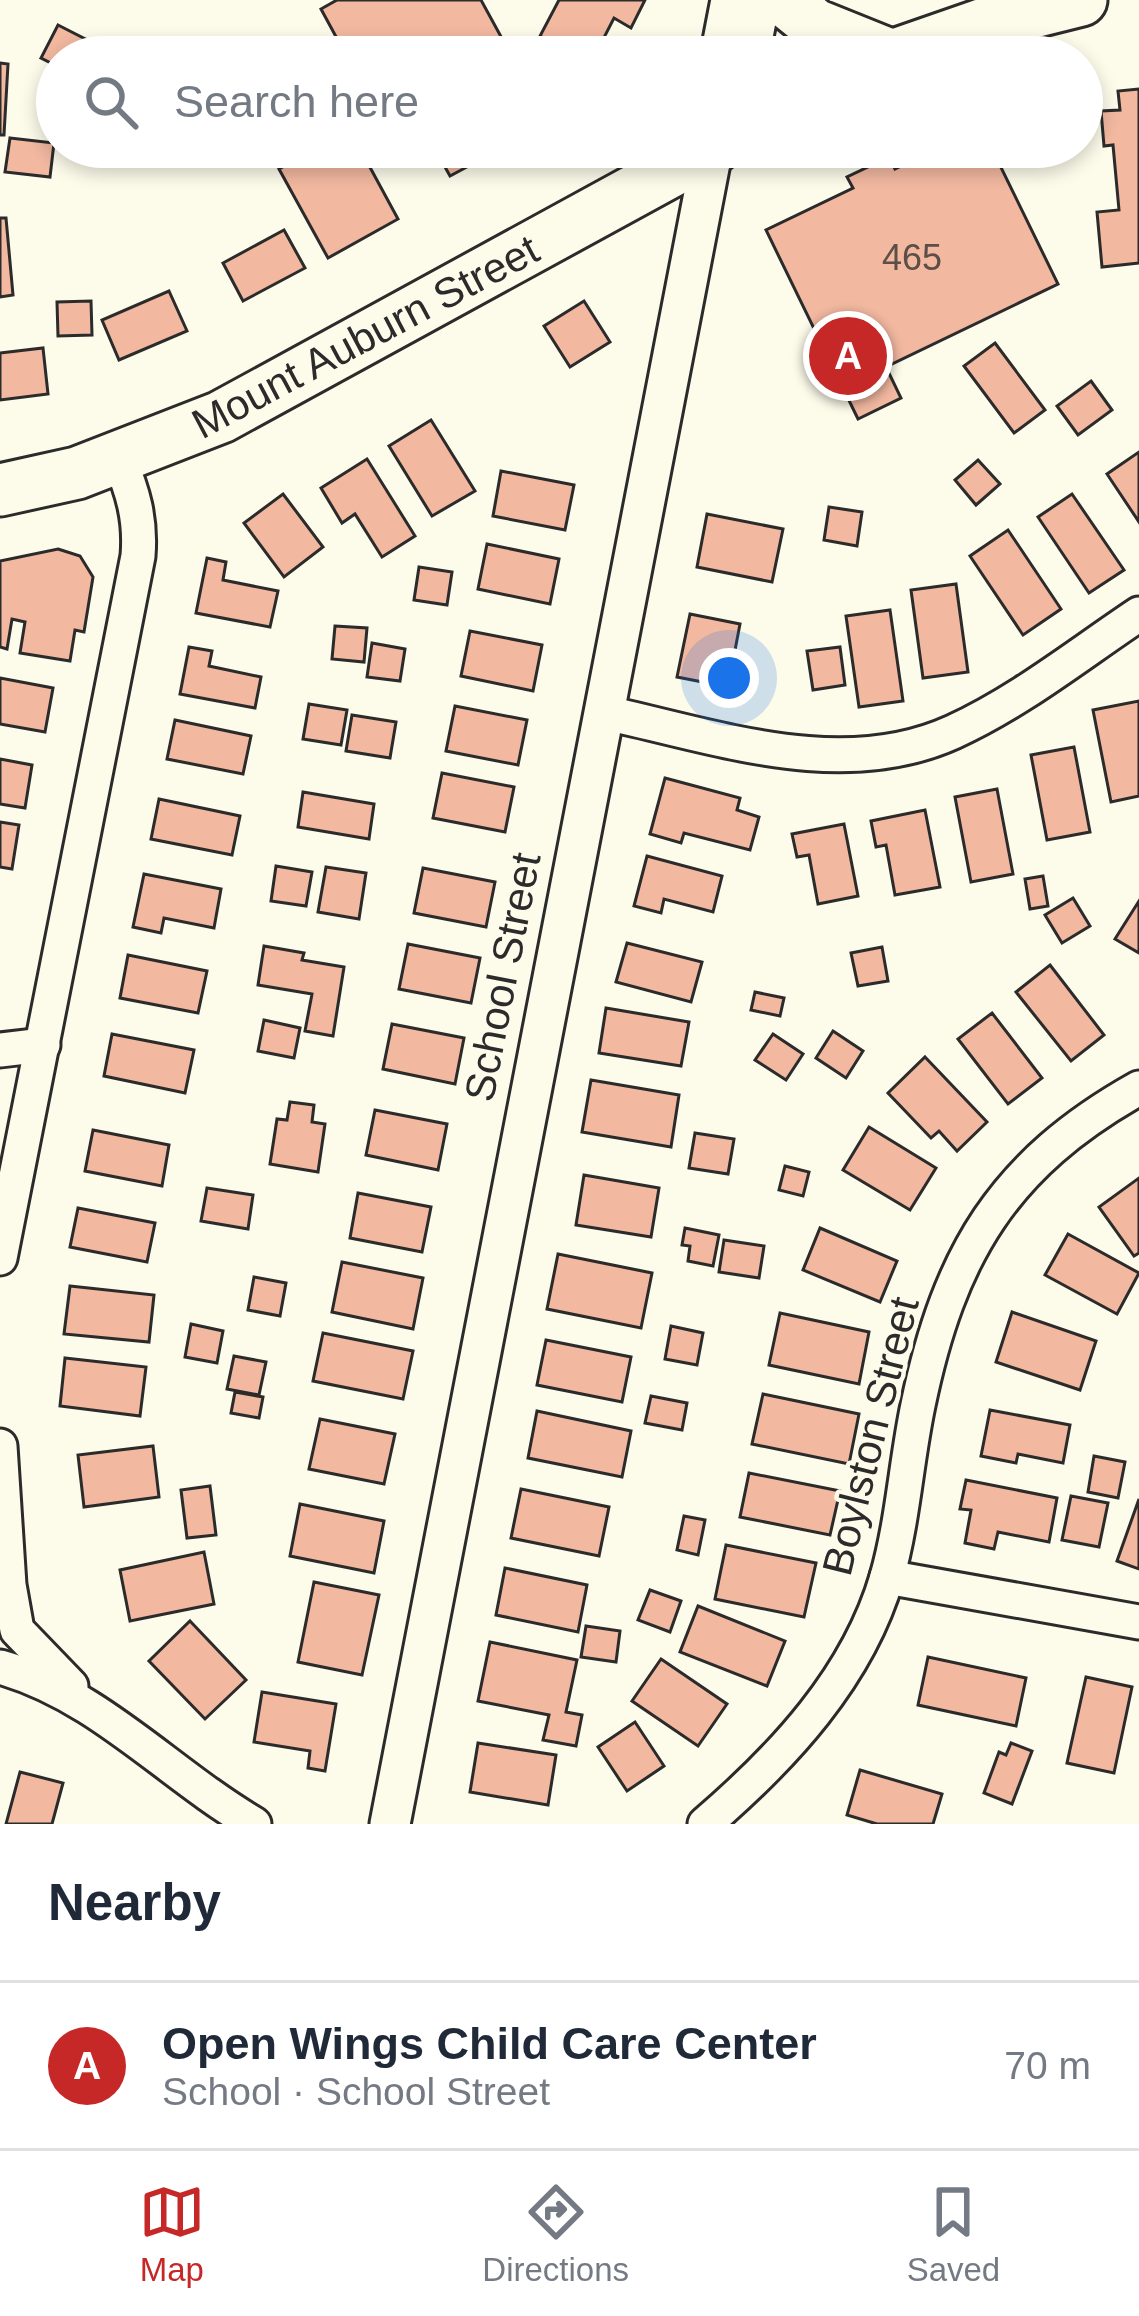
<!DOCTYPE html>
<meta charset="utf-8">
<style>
:root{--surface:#fff;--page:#f2f2f3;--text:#1f2937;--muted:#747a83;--line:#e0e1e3;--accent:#c62828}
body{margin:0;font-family:Arial,sans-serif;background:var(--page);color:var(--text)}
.you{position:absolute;left:729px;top:678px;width:42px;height:42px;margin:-30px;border:9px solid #fff;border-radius:50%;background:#1a73e8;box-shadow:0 0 0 18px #1a73e833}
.badge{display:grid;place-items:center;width:78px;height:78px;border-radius:50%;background:var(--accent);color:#fff;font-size:39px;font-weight:700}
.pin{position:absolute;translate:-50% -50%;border:6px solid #fff;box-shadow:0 3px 12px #0006}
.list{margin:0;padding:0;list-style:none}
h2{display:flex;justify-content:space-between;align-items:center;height:156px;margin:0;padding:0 48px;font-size:51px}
h2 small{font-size:39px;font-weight:400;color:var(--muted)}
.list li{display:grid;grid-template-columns:78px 1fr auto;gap:36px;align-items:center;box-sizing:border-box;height:168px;padding:0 48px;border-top:3px solid var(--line)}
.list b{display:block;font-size:45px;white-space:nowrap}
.list p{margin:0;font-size:39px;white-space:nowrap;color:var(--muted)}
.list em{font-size:39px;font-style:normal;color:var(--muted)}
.icon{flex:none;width:66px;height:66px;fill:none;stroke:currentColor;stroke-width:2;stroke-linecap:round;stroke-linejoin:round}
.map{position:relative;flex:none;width:1139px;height:1824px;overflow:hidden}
.search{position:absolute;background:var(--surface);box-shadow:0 6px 18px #0003;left:36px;right:36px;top:36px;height:132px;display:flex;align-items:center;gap:30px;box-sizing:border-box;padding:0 42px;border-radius:66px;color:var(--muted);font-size:45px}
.sheet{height:324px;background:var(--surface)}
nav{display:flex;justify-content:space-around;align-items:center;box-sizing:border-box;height:168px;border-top:3px solid var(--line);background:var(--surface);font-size:33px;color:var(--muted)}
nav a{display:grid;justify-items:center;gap:6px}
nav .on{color:var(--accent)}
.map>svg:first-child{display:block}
</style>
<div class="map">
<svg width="1139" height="1824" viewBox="0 0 1139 1824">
<rect width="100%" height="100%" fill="#fdfbea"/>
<!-- building -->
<g fill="#f2b8a0" stroke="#2b2b2b" stroke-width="3">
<polygon points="337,0 481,0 505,44 484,57 347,57 321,9"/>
<polygon points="559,0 645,0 631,28 614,18 594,57 580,57 540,36"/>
<polygon points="58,25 97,45 91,57 57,57 57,66 41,58"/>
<polygon points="0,63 8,64 4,135 0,135"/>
<polygon points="1139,89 1139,263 1102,267 1097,212 1119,210 1113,145 1104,146 1101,111 1120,110 1118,91"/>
<polygon points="10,138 54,143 50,177 5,172"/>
<polygon points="320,147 359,147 398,219 328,258 279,169"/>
<polygon points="434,147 504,147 450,176"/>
<polygon points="940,147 991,147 1058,284 886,367 901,398 858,419 766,230 853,188 847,177 889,157 895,169"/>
<polygon points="0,218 6,218 13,295 0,297"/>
<polygon points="284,230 305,268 243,301 223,263"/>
<polygon points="169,291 187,331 119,360 102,320"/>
<polygon points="91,301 92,335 58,336 57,302"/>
<polygon points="584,301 610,342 570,367 544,326"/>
<polygon points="995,343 1045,410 1014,433 964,366"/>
<polygon points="43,348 48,394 0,400 0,353"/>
<polygon points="1091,381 1112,410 1078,435 1057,406"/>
<polygon points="431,420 475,491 432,516 389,446"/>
<polygon points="1139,452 1139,522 1107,474"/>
<polygon points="367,459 415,536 382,557 355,514 342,523 321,488"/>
<polygon points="978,460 1000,484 976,505 955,480"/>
<polygon points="501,471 574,485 565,530 493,516"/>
<polygon points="283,494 323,547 284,577 244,523"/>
<polygon points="1072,494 1124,570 1089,593 1038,517"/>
<polygon points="829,507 862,512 857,546 824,540"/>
<polygon points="707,514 783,529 772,582 697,567"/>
<polygon points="1008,530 1061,609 1023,635 970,556"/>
<polygon points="487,544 559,559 550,604 478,589"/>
<polygon points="58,549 80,556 93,577 84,632 75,630 70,661 20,653 25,622 12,619 7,649 0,647 0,561"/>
<polygon points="207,558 226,562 223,580 278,591 270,627 196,613"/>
<polygon points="419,567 452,572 447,605 414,600"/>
<polygon points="956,584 968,672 923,678 911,590"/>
<polygon points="890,610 903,701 859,707 846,616"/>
<polygon points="690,614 740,624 728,687 677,677"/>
<polygon points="335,626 367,628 364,662 332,659"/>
<polygon points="470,631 542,645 533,691 461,676"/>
<polygon points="372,643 405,649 400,681 367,677"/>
<polygon points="189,647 212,651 209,666 261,677 255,708 180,694"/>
<polygon points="840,647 845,685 813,690 807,651"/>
<polygon points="0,678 53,688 45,732 0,724"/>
<polygon points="1139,701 1139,796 1111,802 1093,710"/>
<polygon points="309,704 347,710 341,745 303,739"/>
<polygon points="455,706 527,720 518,765 446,751"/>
<polygon points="352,715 396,722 390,758 346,751"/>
<polygon points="175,720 251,736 243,774 167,759"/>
<polygon points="1074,747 1090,832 1047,840 1031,755"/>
<polygon points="0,759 32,765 25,808 0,804"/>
<polygon points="442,773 514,787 505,832 433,818"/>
<polygon points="665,778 740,798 737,810 759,817 750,850 684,833 681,843 650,834"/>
<polygon points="997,789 1013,874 971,882 955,797"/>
<polygon points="303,792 374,804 369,839 298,827"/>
<polygon points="159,799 240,816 232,855 151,839"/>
<polygon points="925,810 940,887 895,895 886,845 876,847 871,821"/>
<polygon points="0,822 19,825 12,869 0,867"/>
<polygon points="844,824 858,896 818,904 809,855 797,857 792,834"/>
<polygon points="647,856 722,876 713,912 664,899 661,913 634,906"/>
<polygon points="276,866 312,872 306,906 271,901"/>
<polygon points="326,867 366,873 359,919 318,912"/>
<polygon points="423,868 495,882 486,927 414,913"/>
<polygon points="144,874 221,889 214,928 164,918 161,933 133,927"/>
<polygon points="1043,876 1048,906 1030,909 1025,879"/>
<polygon points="1073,898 1090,926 1062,943 1045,915"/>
<polygon points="1139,901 1139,953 1115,939"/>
<polygon points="627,943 702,962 691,1002 616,982"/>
<polygon points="408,944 480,958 471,1003 399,989"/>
<polygon points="264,946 304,953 302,960 344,967 333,1036 305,1031 312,994 258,985"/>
<polygon points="882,947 888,981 858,986 851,953"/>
<polygon points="128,955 207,971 198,1013 120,998"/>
<polygon points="1050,965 1104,1035 1071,1061 1016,992"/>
<polygon points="755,992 784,998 780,1016 751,1010"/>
<polygon points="606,1008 689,1022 681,1066 599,1053"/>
<polygon points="992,1013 1042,1078 1008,1104 958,1039"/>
<polygon points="264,1020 300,1028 294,1058 258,1051"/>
<polygon points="392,1024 464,1038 455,1084 383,1069"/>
<polygon points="833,1031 863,1051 846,1078 816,1058"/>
<polygon points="112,1034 194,1050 185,1093 104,1076"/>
<polygon points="773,1034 803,1054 786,1080 755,1060"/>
<polygon points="925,1057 987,1122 957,1151 939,1131 931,1138 888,1093"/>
<polygon points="591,1080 679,1095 671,1147 582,1132"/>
<polygon points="290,1102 314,1105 312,1122 325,1124 318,1172 270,1164 277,1119 287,1120"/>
<polygon points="375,1110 447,1124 438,1170 366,1155"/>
<polygon points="869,1127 936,1168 910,1210 843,1170"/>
<polygon points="93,1130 169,1145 162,1186 85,1171"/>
<polygon points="695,1133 734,1139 728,1174 689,1168"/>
<polygon points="785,1166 809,1172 803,1196 779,1190"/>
<polygon points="584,1175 659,1188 651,1237 576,1225"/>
<polygon points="1139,1178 1139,1253 1134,1256 1099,1207"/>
<polygon points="207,1188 253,1195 248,1229 201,1221"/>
<polygon points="358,1193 431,1207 422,1252 350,1238"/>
<polygon points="78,1208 155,1223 147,1262 70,1247"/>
<polygon points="685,1228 719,1235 713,1266 688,1261 690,1246 682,1245"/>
<polygon points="820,1228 897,1261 880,1302 803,1270"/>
<polygon points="1068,1234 1139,1273 1117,1314 1045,1275"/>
<polygon points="724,1240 764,1246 759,1278 719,1272"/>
<polygon points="558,1254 652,1273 641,1328 547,1309"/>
<polygon points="342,1262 423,1278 413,1329 332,1312"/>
<polygon points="254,1277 286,1283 280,1316 248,1310"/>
<polygon points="70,1286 154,1295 149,1342 64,1334"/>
<polygon points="1012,1312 1096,1341 1080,1390 996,1362"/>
<polygon points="780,1313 869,1332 859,1384 769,1365"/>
<polygon points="191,1324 223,1331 217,1363 185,1357"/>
<polygon points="671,1326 703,1333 697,1365 665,1359"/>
<polygon points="323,1333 413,1351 403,1399 313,1381"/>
<polygon points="546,1340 631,1357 622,1402 537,1385"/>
<polygon points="234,1356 266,1362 259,1395 227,1389"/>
<polygon points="65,1358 146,1367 140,1416 60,1406"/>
<polygon points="235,1392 263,1397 259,1418 231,1413"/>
<polygon points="763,1394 859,1414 849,1464 752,1444"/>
<polygon points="651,1396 687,1403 682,1430 645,1423"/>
<polygon points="990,1410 1070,1425 1063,1463 1018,1454 1016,1463 981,1456"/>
<polygon points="537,1411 631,1431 622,1477 528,1458"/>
<polygon points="320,1419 395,1434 384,1484 309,1469"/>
<polygon points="153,1446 159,1497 84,1507 78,1455"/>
<polygon points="1094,1456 1125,1462 1118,1498 1088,1492"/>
<polygon points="749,1473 840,1491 830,1535 740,1517"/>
<polygon points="966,1480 1057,1498 1049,1542 998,1532 994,1549 965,1543 971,1510 960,1509"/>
<polygon points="210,1486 216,1535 187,1538 181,1490"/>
<polygon points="521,1489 609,1507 599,1556 511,1538"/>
<polygon points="1071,1496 1108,1503 1099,1547 1062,1540"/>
<polygon points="1139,1499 1139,1569 1117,1561"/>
<polygon points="300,1504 384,1521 374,1573 290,1556"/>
<polygon points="684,1516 705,1520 698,1555 677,1550"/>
<polygon points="726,1545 816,1563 804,1617 715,1599"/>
<polygon points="204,1552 214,1604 130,1621 120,1570"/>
<polygon points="505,1568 587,1585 578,1632 496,1615"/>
<polygon points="314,1582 379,1595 362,1675 298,1662"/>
<polygon points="650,1590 681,1601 670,1632 638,1620"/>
<polygon points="698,1606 785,1641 767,1686 680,1652"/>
<polygon points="190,1621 246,1680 205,1719 149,1661"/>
<polygon points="586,1626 620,1631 616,1662 581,1657"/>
<polygon points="490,1642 577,1660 566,1712 582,1715 576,1746 543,1740 549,1715 478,1701"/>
<polygon points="928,1657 1026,1678 1016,1726 918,1705"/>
<polygon points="661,1659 727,1704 698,1746 632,1701"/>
<polygon points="1086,1677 1132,1687 1114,1773 1067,1763"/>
<polygon points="262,1692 336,1704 325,1771 308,1768 310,1751 254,1742"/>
<polygon points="635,1722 664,1766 627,1791 598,1747"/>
<polygon points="478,1743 556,1755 548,1805 470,1792"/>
<polygon points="1011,1743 1032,1751 1012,1804 984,1793 999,1752 1006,1755"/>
<polygon points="860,1770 942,1794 933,1824 877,1824 847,1815"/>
<polygon points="20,1772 63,1783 52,1824 6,1824"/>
</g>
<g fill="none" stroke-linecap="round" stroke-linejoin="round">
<!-- minor casing -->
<g stroke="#2b2b2b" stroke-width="39">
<g id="minor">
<path d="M602,712C714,736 841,783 953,732C1019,702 1079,654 1139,614"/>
<polyline points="0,1050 43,1045"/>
<path d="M0,1258L138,556C141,519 133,492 119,459"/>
<polyline points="0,1446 9,1585 17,1630 71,1686"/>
<polyline points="887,1577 1139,1622"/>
<path d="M0,1667C99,1695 167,1773 254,1824"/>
<path d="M705,1824C783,1757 858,1677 887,1577C903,1521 906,1462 918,1405C949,1255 1003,1164 1139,1088"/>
</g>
</g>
<!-- tertiary casing -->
<g stroke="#2b2b2b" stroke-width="45">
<g id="tertiary">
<polyline points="720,57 731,0"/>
<polyline points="749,57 760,0"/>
<polyline points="390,1824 713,147"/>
</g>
</g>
<!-- primary casing -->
<g stroke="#2b2b2b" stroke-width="57">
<g id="primary">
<polyline points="784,0 815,25 892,56"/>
<polyline points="889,57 981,25 1081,0"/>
<polyline points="0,490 77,473 221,417 715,147"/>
</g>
</g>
<!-- minor -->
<use href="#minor" stroke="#fdfbea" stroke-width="33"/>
<!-- tertiary -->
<use href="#tertiary" stroke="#fdfbea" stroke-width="39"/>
<!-- primary -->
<use href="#primary" stroke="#fdfbea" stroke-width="51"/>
</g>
<g text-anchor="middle" stroke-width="9" stroke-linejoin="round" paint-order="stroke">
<!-- number labels -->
<g font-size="36" fill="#5d4e48">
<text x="912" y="270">465</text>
</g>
<!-- street labels -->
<g font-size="42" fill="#2b2b2b" stroke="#fdfbea">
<text transform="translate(365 336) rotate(-28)" y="15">Mount Auburn Street</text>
<text transform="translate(502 977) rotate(-79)" y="15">School Street</text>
<text transform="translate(870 1436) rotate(-76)" y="15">Boylston Street</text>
</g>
</g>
</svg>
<div class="you"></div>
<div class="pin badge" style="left:848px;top:356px">A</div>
<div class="search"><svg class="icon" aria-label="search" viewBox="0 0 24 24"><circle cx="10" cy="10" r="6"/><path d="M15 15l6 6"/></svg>Search here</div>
</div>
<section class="sheet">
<h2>Nearby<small></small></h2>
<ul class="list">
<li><span class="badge">A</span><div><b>Open Wings Child Care Center</b><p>School · School Street</p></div><em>70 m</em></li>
</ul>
</section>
<nav>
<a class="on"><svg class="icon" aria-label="map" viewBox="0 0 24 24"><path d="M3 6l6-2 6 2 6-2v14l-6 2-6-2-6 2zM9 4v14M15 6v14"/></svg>Map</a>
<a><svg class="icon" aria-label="directions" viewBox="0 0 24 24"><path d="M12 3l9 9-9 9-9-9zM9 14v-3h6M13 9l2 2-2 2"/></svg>Directions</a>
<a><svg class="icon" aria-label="saved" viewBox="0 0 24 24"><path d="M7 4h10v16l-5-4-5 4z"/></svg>Saved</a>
</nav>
